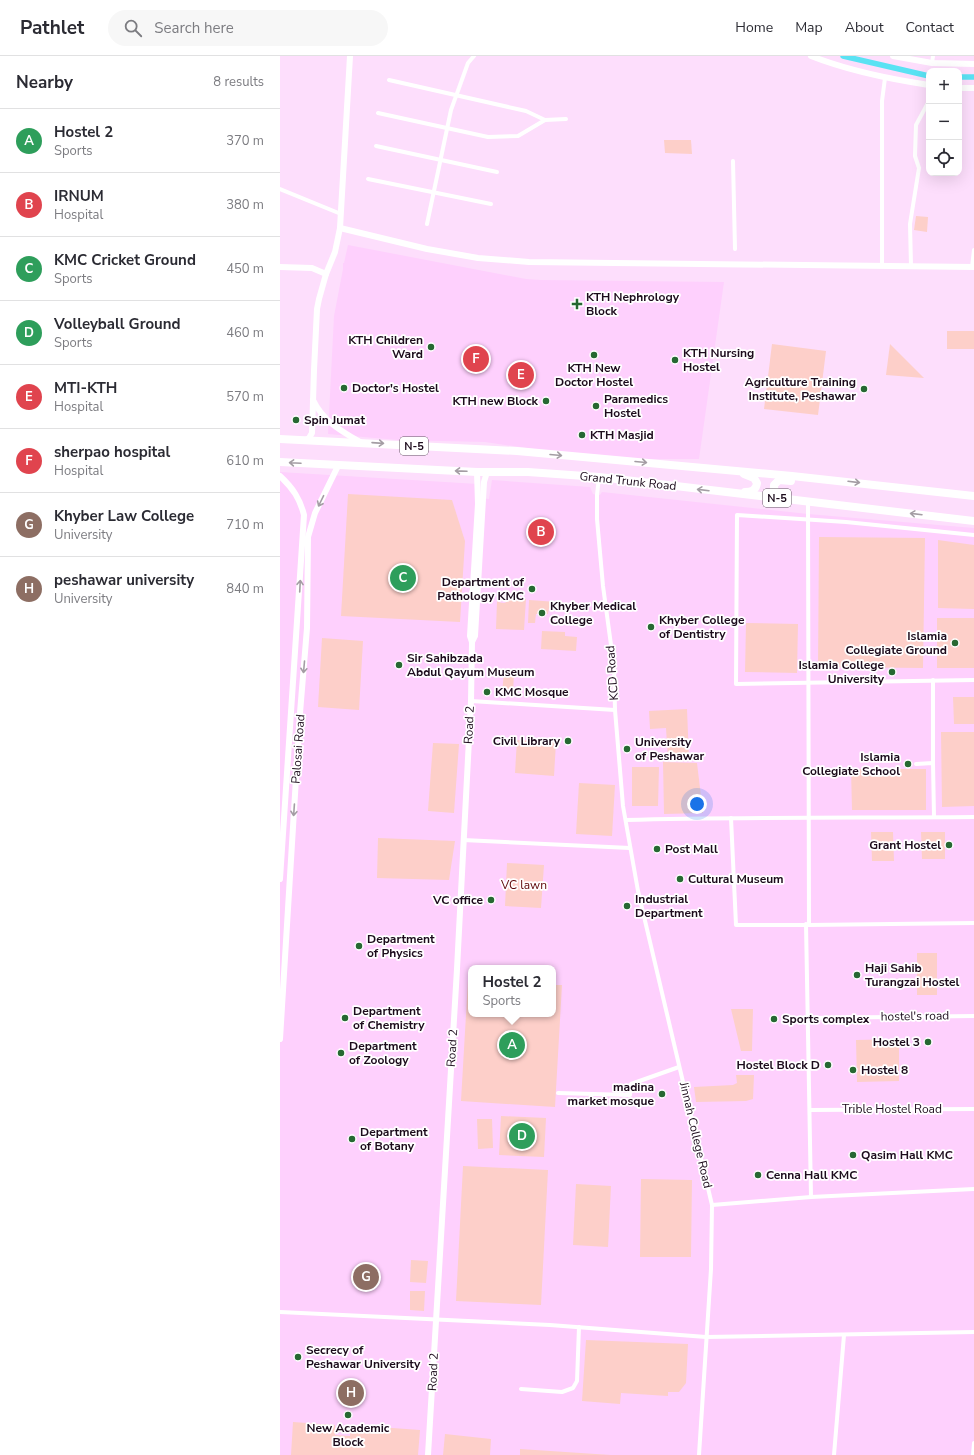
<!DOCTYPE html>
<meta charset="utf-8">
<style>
:root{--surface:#fff;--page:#f7f7f7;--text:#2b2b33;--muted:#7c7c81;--line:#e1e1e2;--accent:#0b8043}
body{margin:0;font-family:"Nunito Sans",sans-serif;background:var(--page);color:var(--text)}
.controls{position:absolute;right:12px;top:12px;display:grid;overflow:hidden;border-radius:8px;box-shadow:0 4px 16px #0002}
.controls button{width:36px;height:36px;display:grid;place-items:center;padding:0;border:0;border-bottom:1px solid var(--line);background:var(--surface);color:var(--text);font:20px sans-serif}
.you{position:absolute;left:417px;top:748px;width:14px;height:14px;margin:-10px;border:3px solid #fff;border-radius:50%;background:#1a73e8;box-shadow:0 0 0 6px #1a73e833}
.badge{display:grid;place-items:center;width:26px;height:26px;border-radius:50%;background:var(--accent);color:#fff;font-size:13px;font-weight:700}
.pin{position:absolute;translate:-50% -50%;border:2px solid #fff;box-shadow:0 1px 4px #0006}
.popup{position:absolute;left:188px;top:909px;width:88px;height:52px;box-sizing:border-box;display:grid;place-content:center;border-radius:8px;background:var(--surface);filter:drop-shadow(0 1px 3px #0005);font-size:13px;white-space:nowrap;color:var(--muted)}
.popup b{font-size:15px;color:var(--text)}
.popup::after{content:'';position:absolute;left:50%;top:100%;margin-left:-8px;border:8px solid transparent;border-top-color:var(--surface)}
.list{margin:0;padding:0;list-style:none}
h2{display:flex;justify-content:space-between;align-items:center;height:52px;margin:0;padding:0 16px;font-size:17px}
h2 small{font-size:13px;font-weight:400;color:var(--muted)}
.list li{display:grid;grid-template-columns:26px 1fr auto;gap:12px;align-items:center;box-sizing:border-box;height:64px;padding:0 16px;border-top:1px solid var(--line)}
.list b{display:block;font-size:15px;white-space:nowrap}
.list p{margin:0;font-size:13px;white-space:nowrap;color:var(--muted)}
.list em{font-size:13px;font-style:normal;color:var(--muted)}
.icon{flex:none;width:22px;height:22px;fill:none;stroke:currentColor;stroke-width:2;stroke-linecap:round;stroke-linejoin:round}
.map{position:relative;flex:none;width:694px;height:1399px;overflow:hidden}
header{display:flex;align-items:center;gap:24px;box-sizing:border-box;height:56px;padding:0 20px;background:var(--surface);border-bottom:1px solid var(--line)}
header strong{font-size:19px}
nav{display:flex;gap:22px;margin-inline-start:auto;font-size:14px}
.search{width:280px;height:36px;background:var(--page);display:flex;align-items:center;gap:10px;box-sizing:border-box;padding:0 14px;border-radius:22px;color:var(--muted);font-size:15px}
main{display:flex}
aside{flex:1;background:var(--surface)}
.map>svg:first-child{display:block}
</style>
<header>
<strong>Pathlet</strong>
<div class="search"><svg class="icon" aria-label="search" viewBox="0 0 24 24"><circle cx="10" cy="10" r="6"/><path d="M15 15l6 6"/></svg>Search here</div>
<nav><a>Home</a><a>Map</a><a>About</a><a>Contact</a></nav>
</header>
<main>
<aside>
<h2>Nearby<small>8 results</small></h2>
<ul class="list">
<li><span class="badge" style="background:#2e9e5b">A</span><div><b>Hostel 2</b><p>Sports</p></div><em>370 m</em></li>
<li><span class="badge" style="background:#e0444e">B</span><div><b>IRNUM</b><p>Hospital</p></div><em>380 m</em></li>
<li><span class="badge" style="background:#2e9e5b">C</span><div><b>KMC Cricket Ground</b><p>Sports</p></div><em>450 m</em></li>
<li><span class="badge" style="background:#2e9e5b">D</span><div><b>Volleyball Ground</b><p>Sports</p></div><em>460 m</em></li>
<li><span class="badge" style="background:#e0444e">E</span><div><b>MTI-KTH</b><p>Hospital</p></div><em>570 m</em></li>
<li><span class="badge" style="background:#e0444e">F</span><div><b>sherpao hospital</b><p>Hospital</p></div><em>610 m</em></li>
<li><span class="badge" style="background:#8d6e63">G</span><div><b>Khyber Law College</b><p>University</p></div><em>710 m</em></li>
<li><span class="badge" style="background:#8d6e63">H</span><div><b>peshawar university</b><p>University</p></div><em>840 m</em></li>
</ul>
</aside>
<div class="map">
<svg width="694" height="1399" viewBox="0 0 694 1399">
<rect width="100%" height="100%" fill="#fddefc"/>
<!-- built -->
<g fill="#fed0fd" fill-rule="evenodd">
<polygon points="68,189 246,223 261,224 444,226 419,403 322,403 205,386 118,384 48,378 54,260 63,213 63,207 64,207"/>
<path d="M0,416L198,428L197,442L209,443L212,424L310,431L313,438L317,439H320L322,436L528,458L694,472V1399H0ZM191,912H273V958H191Z"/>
</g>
<!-- green -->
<g fill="#fdcfc9">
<polygon points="384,84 411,84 412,98 385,97"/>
<polygon points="636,160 648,161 647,176 634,174"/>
<rect x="667" y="275" width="27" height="18"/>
<polygon points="492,288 546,295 538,359 484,353"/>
<polygon points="610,288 644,322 606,319"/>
<polygon points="68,438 172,444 185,485 180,566 61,560"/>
<polygon points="539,481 645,482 643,612 538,611"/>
<polygon points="658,484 694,489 694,553 658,552"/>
<path d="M230,542L246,543L244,574L216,573L217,545C222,548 227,548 230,542Z"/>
<polygon points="249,544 277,546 277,552 273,551 269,552 268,558 256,558 255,567 248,567"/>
<rect x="657" y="562" width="37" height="50"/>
<polygon points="466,567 518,568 517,617 465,616"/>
<polygon points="262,575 285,576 285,580 297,581 296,595 261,593"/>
<polygon points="42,582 83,585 79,654 38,651"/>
<polygon points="224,616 234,617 233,637 222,637"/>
<polygon points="673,641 694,641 694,668 674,668"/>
<polygon points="407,653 409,703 388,704 386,672 370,673 369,655"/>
<polygon points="661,676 694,676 694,750 662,751"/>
<polygon points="237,684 276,686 274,720 235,717"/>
<polygon points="153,687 179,688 174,757 148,755"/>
<polygon points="383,706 417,707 423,757 384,758"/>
<polygon points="352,711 379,711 378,750 352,750"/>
<polygon points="571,713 646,713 646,754 572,754"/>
<polygon points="299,727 335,729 332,780 296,778"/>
<polygon points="591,776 613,776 614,805 592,805"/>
<polygon points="641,776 665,776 665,803 642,803"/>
<polygon points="98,782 175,785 169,824 97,822"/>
<polygon points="227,807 264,809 261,852 225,850"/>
<rect x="637" y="897" width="20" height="42"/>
<polygon points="188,924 191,924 191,958 273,958 273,929 282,929 275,1051 181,1045"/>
<polygon points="451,953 473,953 472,995 461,995"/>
<polygon points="619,983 619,1025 577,1026 576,984"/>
<polygon points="456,1019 474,1019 473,1043 466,1045 416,1046 414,1031 453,1029 457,1027"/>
<polygon points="221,1060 266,1062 264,1101 219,1099"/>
<polygon points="197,1063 212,1063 213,1092 198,1093"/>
<polygon points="183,1110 268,1114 261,1249 176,1245"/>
<polygon points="361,1123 412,1124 411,1201 360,1201"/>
<polygon points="296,1128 331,1130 328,1191 293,1189"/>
<polygon points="131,1204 148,1205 146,1227 130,1226"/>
<polygon points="130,1235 145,1235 144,1255 130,1254"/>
<polygon points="306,1284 408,1288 406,1327 399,1336 388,1336 388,1340 341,1337 340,1348 302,1345"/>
<polygon points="13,1366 55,1369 55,1379 70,1380 71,1369 140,1374 138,1399 11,1399"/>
<polygon points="165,1378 211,1383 210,1399 163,1399"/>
<polygon points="240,1393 331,1399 240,1399"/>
</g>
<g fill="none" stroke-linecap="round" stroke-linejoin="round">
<!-- canal -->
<g stroke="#5ae2f3" stroke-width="5.5">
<polyline points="563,0 649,20"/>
<polyline points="679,21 694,21"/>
</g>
<!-- street -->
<g stroke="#fff" stroke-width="4">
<polyline points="652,7 653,0"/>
<polyline points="109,24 246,55 265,64"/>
<polyline points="98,57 208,81 238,80 265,64 286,63"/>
<polyline points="96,90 217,116"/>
<polyline points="453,105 455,193"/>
<polyline points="88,123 211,148"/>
<polyline points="0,133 61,158"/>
<polyline points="147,168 171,54 188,7 194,0"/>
<polyline points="602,210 602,45 605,22"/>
<polyline points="631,210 630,168 639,112 635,100 636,69 649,45"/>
<polyline points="692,211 694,194"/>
<polyline points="319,421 317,439 317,463 323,530 334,611 335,654 343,750 358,835 432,1149 431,1213 419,1399"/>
<polyline points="528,446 529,869"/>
<polyline points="694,479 566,466 457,459 456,628 694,624"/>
<polyline points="191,645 335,654"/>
<polyline points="653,707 653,624"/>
<polyline points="636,708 653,707 654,761"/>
<polyline points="451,762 456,869 529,869 694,867"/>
<path d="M346,764C462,761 578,762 694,761"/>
<polyline points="183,784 350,792"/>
<polyline points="526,868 531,1141"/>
<polyline points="527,962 694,960"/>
<polyline points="278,1037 350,1039 351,1028 399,1011"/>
<polyline points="530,1054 694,1053"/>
<polyline points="432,1149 531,1141 694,1133"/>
<polyline points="0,1256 270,1269 426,1281 694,1276"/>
<polyline points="241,1333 282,1336 293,1332 297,1325 299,1271"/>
<polyline points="554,1399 564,1279"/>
<polyline points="693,1399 694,1387"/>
</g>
<!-- secondary -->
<g stroke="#fff" stroke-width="6">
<path d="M531,0C569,15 609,23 649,29"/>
<polyline points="613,0 652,7 694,8"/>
<polyline points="679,32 694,32"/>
<polyline points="60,172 147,193 198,202 249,206 694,211"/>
<polyline points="0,211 32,212 46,218"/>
<path d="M33,344C43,365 61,375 80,386"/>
<polyline points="26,384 29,382 32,377 34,314 37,253 39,243 46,218 55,196 60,172 70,0"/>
<path d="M0,420C13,432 20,443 24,459L0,823"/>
<polyline points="192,586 195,580 204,426 207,416"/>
<polyline points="0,983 20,657 27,572 28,481 35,457 58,410"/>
<polyline points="148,1399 177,913 191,645 192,586 190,580 198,448 197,416"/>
</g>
<!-- highway -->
<g stroke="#fff" stroke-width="8">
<polyline points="0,383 237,395 512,420 694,440"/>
<polyline points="0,406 197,416 248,416 319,421 694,465"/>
<path d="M464,418L474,422L477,427C476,435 471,436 465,436"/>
<path d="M504,440C498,439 493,436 494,429L499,424L511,425"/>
</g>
</g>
<!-- one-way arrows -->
<defs><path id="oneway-shaft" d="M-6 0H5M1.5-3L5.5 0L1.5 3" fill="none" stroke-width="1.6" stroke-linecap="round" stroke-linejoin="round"/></defs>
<g stroke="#a49da4">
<use href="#oneway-shaft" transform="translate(98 387) rotate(4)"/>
<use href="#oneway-shaft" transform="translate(276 399) rotate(5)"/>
<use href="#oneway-shaft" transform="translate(361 406) rotate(5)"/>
<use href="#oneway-shaft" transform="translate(15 407) rotate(-177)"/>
<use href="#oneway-shaft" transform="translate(181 415) rotate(-178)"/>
<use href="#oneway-shaft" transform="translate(574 426) rotate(7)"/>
<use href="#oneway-shaft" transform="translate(423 434) rotate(-173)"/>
<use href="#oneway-shaft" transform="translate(41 445) rotate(116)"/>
<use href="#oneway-shaft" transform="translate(636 458) rotate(-173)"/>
<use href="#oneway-shaft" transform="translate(20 530) rotate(-87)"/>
<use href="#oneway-shaft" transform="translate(24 611) rotate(95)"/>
<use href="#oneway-shaft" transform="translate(14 754) rotate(94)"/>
</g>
<!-- markers -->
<g fill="#266832" stroke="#fff" stroke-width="1.5">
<path d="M295 242h4v4h4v4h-4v4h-4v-4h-4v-4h4z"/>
<circle cx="151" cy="291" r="4"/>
<circle cx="314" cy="299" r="4"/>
<circle cx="395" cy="304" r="4"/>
<circle cx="64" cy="332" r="4"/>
<circle cx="584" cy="333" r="4"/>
<circle cx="266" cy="345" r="4"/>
<circle cx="316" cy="350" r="4"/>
<circle cx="16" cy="364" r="4"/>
<circle cx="302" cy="379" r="4"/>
<circle cx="252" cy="533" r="4"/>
<circle cx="262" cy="557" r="4"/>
<circle cx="371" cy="571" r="4"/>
<circle cx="675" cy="587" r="4"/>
<circle cx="119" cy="609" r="4"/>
<circle cx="612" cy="616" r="4"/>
<circle cx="207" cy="636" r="4"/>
<circle cx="288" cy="685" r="4"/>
<circle cx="347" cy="693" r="4"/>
<circle cx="628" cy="708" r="4"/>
<circle cx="669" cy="789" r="4"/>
<circle cx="377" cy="793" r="4"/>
<circle cx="400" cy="823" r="4"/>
<circle cx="211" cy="844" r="4"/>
<circle cx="347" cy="850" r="4"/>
<circle cx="79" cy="890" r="4"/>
<circle cx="577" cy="919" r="4"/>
<circle cx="65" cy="962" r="4"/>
<circle cx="494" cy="963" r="4"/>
<circle cx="648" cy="986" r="4"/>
<circle cx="61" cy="997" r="4"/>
<circle cx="548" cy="1009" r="4"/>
<circle cx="573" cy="1014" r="4"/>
<circle cx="382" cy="1038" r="4"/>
<circle cx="72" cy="1083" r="4"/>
<circle cx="573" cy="1099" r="4"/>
<circle cx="478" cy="1119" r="4"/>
<circle cx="18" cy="1301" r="4"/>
<circle cx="68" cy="1359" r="4"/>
</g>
<g text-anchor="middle" stroke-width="3.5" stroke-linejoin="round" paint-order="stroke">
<!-- shield labels -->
<g fill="#fff" stroke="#605460" stroke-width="1">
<rect x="120" y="381" width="28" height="18" rx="3"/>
<rect x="483" y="433" width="28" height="18" rx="3"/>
</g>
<g font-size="11" font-weight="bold" fill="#1c0b1c">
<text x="134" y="394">N-5</text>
<text x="497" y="446">N-5</text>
</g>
<!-- poi labels -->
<g font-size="12" font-weight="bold" fill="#1c0b1c" stroke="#fff" text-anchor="start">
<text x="306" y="245">KTH Nephrology<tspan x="306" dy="14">Block</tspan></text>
<text x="143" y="288" text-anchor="end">KTH Children<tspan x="143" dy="14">Ward</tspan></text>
<text x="403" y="301">KTH Nursing<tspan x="403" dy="14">Hostel</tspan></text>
<text x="314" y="316" text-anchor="middle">KTH New<tspan x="314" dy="14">Doctor Hostel</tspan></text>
<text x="576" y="330" text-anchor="end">Agriculture Training<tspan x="576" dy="14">Institute, Peshawar</tspan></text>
<text x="72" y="336">Doctor's Hostel</text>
<text x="324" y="347">Paramedics<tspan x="324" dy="14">Hostel</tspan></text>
<text x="258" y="349" text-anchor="end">KTH new Block</text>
<text x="24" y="368">Spin Jumat</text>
<text x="310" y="383">KTH Masjid</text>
<text x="244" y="530" text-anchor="end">Department of<tspan x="244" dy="14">Pathology KMC</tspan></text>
<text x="270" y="554">Khyber Medical<tspan x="270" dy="14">College</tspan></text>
<text x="379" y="568">Khyber College<tspan x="379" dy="14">of Dentistry</tspan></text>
<text x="667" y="584" text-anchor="end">Islamia<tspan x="667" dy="14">Collegiate Ground</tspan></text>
<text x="127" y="606">Sir Sahibzada<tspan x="127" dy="14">Abdul Qayum Museum</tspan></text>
<text x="604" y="613" text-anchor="end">Islamia College<tspan x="604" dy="14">University</tspan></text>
<text x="215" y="640">KMC Mosque</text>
<text x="280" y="689" text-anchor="end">Civil Library</text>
<text x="355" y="690">University<tspan x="355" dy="14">of Peshawar</tspan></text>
<text x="620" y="705" text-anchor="end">Islamia<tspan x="620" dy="14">Collegiate School</tspan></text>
<text x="661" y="793" text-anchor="end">Grant Hostel</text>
<text x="385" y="797">Post Mall</text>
<text x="408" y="827">Cultural Museum</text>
<text x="355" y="847">Industrial<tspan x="355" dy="14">Department</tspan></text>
<text x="203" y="848" text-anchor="end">VC office</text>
<text x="87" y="887">Department<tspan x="87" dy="14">of Physics</tspan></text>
<text x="585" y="916">Haji Sahib<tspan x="585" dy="14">Turangzai Hostel</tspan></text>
<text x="73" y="959">Department<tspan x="73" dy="14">of Chemistry</tspan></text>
<text x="502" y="967">Sports complex</text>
<text x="640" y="990" text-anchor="end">Hostel 3</text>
<text x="69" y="994">Department<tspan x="69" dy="14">of Zoology</tspan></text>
<text x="540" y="1013" text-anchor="end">Hostel Block D</text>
<text x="581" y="1018">Hostel 8</text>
<text x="374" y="1035" text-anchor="end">madina<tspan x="374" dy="14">market mosque</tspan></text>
<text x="80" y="1080">Department<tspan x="80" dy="14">of Botany</tspan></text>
<text x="581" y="1103">Qasim Hall KMC</text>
<text x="486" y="1123">Cenna Hall KMC</text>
<text x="26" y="1298">Secrecy of<tspan x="26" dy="14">Peshawar University</tspan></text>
<text x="68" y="1376" text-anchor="middle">New Academic<tspan x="68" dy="14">Block</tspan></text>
</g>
<!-- street labels -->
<g font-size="12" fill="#1c0b1c" stroke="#fff">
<text transform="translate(348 425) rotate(6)" y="4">Grand Trunk Road</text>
<text transform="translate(332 617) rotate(-94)" y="4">KCD Road</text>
<text transform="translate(189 669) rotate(-87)" y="4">Road 2</text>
<text transform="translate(18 693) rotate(-86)" y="4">Palosai Road</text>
<text transform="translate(635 960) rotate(-1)" y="4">hostel's road</text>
<text transform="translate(172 992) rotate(-86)" y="4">Road 2</text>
<text x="612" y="1057">Trible Hostel Road</text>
<text transform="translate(416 1079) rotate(77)" y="4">Jinnah College Road</text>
<text transform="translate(153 1316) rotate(-87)" y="4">Road 2</text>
</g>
<!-- park labels -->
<g font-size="12" fill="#5d0507" stroke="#fff">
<text x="244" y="833">VC lawn</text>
</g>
</g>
</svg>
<div class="controls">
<button>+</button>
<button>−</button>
<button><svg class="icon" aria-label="locate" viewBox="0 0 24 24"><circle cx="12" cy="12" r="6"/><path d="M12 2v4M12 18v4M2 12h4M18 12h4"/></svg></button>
</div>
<div class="you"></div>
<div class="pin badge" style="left:232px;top:989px;background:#2e9e5b">A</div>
<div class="popup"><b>Hostel 2</b>Sports</div>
<div class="pin badge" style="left:261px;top:476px;background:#e0444e">B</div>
<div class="pin badge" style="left:123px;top:522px;background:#2e9e5b">C</div>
<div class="pin badge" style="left:242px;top:1080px;background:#2e9e5b">D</div>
<div class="pin badge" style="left:241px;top:319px;background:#e0444e">E</div>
<div class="pin badge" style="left:196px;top:303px;background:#e0444e">F</div>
<div class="pin badge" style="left:86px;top:1221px;background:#8d6e63">G</div>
<div class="pin badge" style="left:71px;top:1337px;background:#8d6e63">H</div>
</div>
</main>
